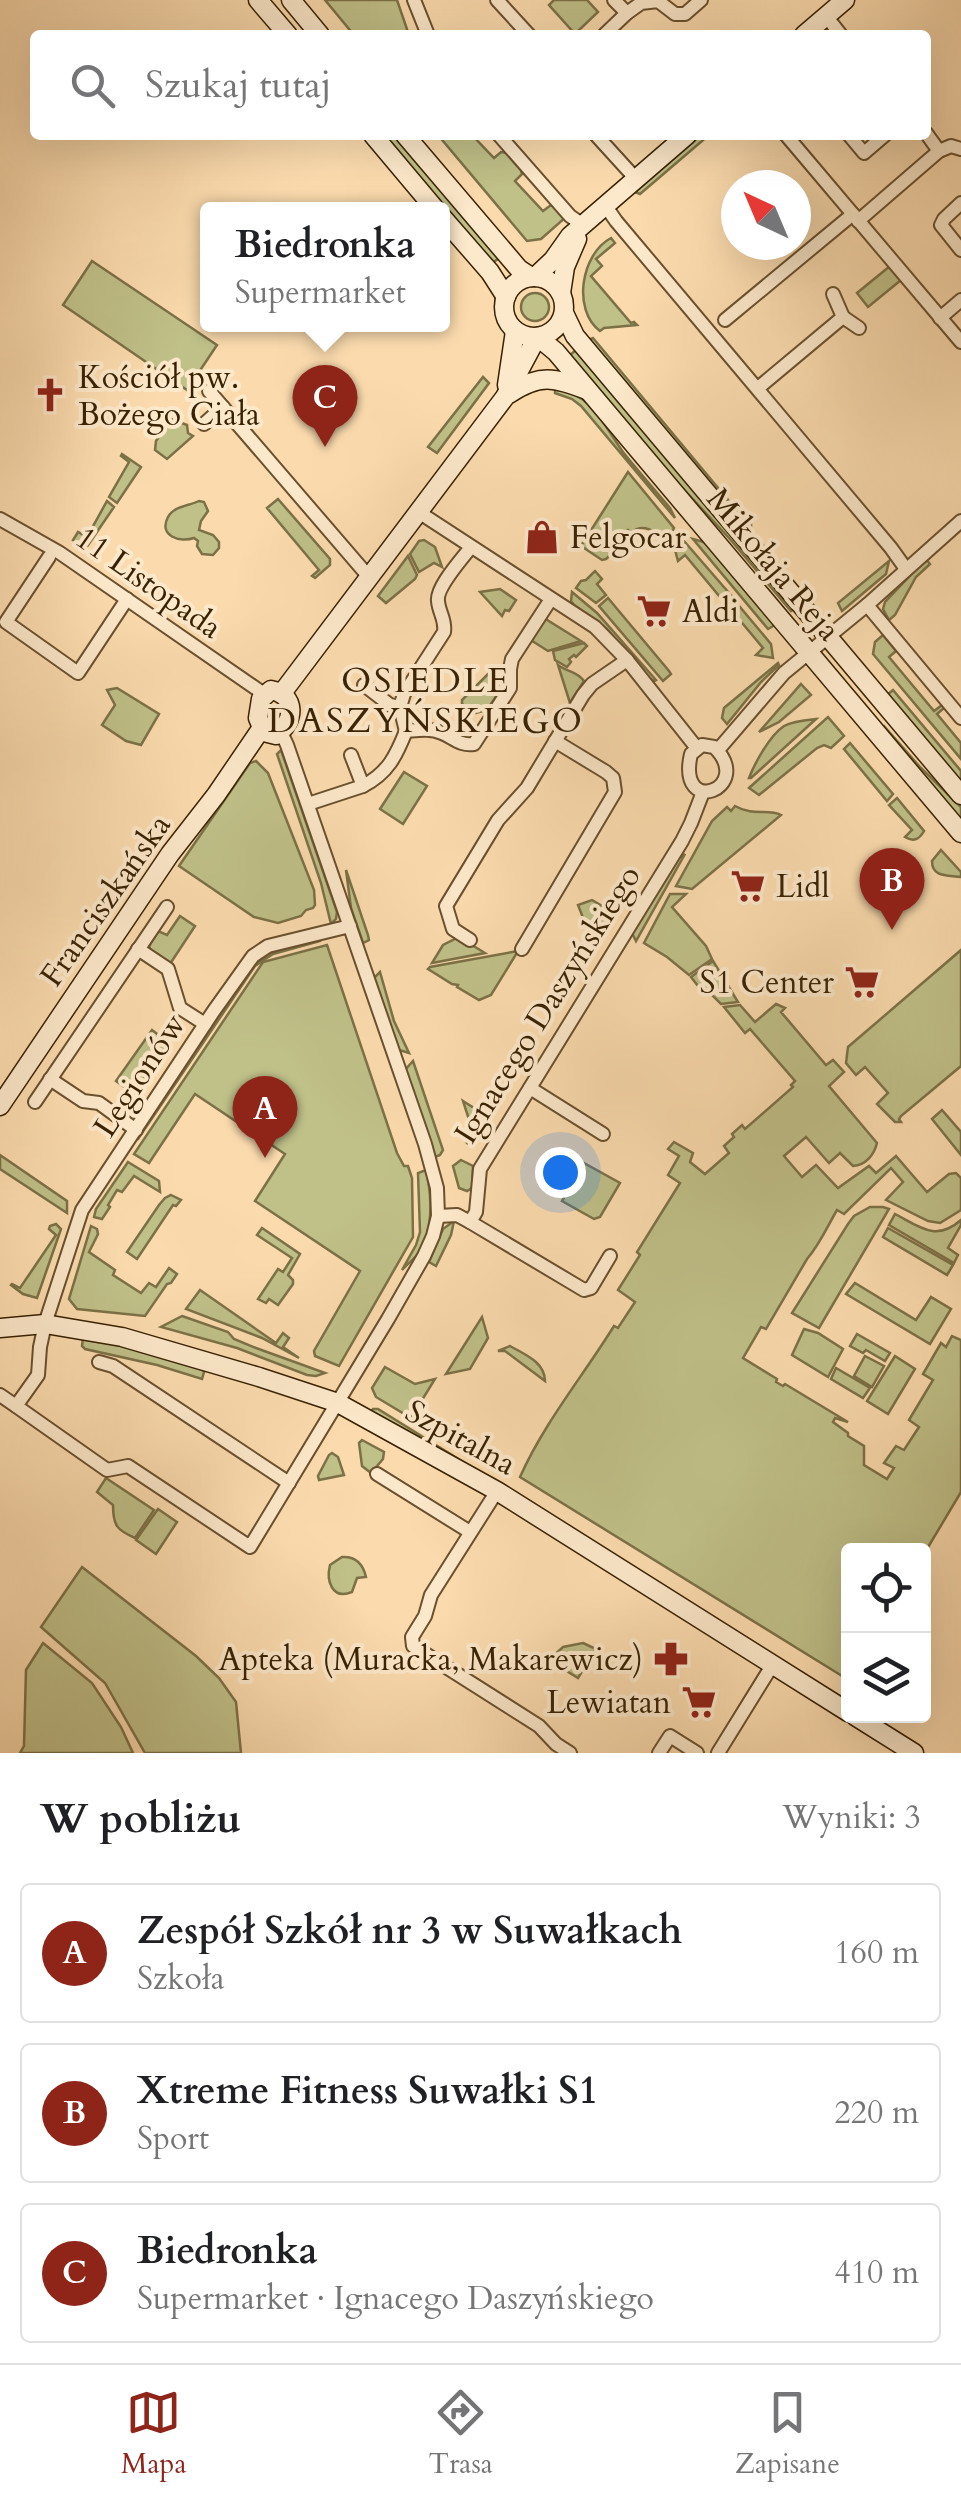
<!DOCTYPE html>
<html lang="pl">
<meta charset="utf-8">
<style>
:root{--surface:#fff;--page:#f2f2f2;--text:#202124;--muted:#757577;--line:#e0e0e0;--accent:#8f2418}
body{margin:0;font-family:Cardo,serif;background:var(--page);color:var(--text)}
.controls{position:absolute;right:30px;bottom:30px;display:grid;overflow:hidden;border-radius:10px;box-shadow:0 10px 40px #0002}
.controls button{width:90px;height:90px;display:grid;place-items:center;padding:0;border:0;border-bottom:2px solid var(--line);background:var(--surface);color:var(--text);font:50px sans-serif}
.compass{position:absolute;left:721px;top:170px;width:90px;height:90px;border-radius:50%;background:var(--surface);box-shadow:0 10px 40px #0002;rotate:316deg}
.you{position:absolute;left:560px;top:1172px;width:35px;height:35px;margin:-25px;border:8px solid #fff;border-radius:50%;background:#1a73e8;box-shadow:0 0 0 15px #1a73e833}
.badge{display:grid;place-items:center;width:65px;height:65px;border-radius:50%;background:var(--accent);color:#fff;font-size:32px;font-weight:700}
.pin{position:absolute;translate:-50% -82px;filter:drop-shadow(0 2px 5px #0008)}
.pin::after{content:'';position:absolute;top:52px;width:35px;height:30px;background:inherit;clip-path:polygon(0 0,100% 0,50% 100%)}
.popup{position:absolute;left:200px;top:202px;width:250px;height:130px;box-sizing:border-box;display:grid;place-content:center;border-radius:10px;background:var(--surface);filter:drop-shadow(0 2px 8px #0005);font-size:32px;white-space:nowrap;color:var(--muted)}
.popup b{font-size:38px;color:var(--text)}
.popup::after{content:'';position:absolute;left:50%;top:100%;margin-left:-20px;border:20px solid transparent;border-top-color:var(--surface)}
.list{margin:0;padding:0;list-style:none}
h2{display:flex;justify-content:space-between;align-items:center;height:130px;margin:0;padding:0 40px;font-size:42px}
h2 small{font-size:32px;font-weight:400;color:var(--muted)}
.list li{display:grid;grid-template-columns:65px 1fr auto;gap:30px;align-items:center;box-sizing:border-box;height:140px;margin:0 20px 20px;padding:0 20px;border:2px solid var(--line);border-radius:10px}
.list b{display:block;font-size:38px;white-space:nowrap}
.list p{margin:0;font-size:32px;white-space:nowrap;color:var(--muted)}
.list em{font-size:32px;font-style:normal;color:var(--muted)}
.icon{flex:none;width:55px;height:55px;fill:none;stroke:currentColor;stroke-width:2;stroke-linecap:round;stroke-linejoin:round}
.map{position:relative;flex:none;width:961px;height:1753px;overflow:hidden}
.search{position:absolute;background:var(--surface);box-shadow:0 10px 40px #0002;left:30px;right:30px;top:30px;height:110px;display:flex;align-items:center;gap:25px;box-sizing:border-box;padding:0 35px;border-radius:10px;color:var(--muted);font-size:38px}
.sheet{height:610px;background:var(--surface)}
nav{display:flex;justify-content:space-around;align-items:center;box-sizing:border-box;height:140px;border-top:2px solid var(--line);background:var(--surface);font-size:28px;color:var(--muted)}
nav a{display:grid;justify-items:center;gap:5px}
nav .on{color:var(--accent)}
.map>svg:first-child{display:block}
</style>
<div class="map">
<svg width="961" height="1753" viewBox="0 0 961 1753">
<rect width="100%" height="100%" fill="#fbdbae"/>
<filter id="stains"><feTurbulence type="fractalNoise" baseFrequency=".002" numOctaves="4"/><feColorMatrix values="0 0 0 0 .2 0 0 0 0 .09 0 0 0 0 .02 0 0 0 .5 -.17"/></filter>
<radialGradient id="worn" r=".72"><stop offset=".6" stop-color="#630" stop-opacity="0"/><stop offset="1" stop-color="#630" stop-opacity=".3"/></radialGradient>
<!-- green -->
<g fill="#c0c089" stroke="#7c7146" stroke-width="2.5">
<polygon points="325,0 397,0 409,35 354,35"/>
<polygon points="554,0 587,0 598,12 575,34 549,5"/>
<polygon points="383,135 397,135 501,257 492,263"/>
<polygon points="438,135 472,135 494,158 501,152 507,153 521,169 522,174 515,181 543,211 551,205 556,206 566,217 541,239 527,241"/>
<polygon points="701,135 709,135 640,194 635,192"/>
<path d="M611,238L615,243L596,259L602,266L591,276L631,323L634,322L637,325L604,328L600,331C572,310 581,254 611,238Z"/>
<polygon points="92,261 217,345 187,390 63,305"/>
<polygon points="890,266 901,280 868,307 857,293"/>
<circle cx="535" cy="307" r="14"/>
<polygon points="593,338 729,501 751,521 751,526 734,512 588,340"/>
<polygon points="577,349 795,608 791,611 729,538 675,480 569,356"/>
<polygon points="483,377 489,383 437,453 428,447"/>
<path d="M555,386C596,399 600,420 623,452C638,471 655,490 670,508L675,518L581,406L572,399L555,393Z"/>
<polygon points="171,419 187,425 188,433 193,436 167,459 155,450 156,441"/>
<polygon points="122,454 141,467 117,503 109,497 129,462 121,456"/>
<path d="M628,472L674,528L671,534L664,537C654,532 643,522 631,533L628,530L621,537L625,542L606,559L602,560L581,546Z"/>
<polygon points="278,499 330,559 330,565 315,578 312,576 319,570 267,508"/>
<polygon points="107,501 114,507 86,548 73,540 78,532 87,537"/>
<path d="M199,501L204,502L208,511L201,521L199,530L213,535L219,542V548L213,555L202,554L197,546L198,541L194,538C180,543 158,536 168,517C174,506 189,506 199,501Z"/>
<polygon points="693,539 707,543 775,625 768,629"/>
<polygon points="424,540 435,547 442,567 434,563 419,572 410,554 419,541"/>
<polygon points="684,541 736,601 735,605 730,609 685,555 678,561 675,550"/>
<polygon points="408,556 417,575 415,579 386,603 378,596"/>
<polygon points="926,559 930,564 916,577 895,615 889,620 883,609 885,602"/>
<polygon points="889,561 886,574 842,611 838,603"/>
<polygon points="595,571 602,579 597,584 606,595 596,603 576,588 581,581 586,580"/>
<polygon points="500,589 516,600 509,611 505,610 502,616 480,592"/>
<polygon points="572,592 597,613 656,680 654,681 649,678 607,629 574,605 571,601"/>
<polygon points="608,598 669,671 671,674 663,681 599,606"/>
<polygon points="740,607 771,644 773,658 756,655 763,648 733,612"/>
<polygon points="544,618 581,641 548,651 529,639"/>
<polygon points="883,635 896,651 889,657 934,711 942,705 944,708 937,714 961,743 961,759 873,654 875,642"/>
<polygon points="584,643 587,646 576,657 574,655 569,659 571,662 567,667 555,660 553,651"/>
<polygon points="778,663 779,665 761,682 727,724 722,718 724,708"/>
<path d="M558,665C567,672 577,671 584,681L570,703Z"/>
<polygon points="488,674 499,679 503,686 487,710 476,713 462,704 462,700"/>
<polygon points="801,684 811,695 779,722 759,732"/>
<polygon points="117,688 159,714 141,745 126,741 102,725 115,705 107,690"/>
<polygon points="893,690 961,771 961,783 887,695"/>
<polygon points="828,717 844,736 831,748 824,745 817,748 759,795 749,788"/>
<path d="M816,719L751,778H749C754,765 769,736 784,726C793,721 806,720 816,719Z"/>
<polygon points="884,726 920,767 961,807 961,822 882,727"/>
<polygon points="850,743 893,794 887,801 844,749"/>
<polygon points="281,750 337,912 336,919 331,924 321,883 277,754"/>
<polygon points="256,761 268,773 314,890 315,905 313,908 306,910 301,916 278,923 254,917 179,866 250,763"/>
<polygon points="404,772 427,786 403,824 380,809"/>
<path d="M897,798L924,831C919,840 913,842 905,837L912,830L889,805Z"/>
<path d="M735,806C754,817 768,808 781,815L692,889L676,886L712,821L727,807L731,811Z"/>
<path d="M941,850L961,872V877C948,875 932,878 932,861Z"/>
<polygon points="685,854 636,941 632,933 676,860"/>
<polygon points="346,870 368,935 369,940 363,943 351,908"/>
<polygon points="670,894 686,894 672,907 706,946 712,959 689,975 667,957 644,943"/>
<polygon points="592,900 614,913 600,936 587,928 578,905"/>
<polygon points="180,916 195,926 170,964 150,949 149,946 158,931 167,935"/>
<polygon points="459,937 485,953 432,963 443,945"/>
<polygon points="321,938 320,941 273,954 255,966 138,1139 134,1139 251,967 269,953"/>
<polygon points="327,945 397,1153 404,1166 408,1166 412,1178 413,1237 339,1366 315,1356 314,1351 360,1271 255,1201 285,1154 195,1094 149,1163 134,1154 263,962"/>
<polygon points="961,950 961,1066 901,1116 899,1119 901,1122 895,1122 877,1104 888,1093 865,1067 856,1075 846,1063 848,1047"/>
<polygon points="518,951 491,995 479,1000 457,987 458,985 452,984 428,969 430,967"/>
<polygon points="713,961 738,1002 721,1004 705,988 702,991 691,977"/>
<polygon points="380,972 394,1021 409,1053 399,1050 374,978"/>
<path d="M776,1004L785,1008L781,1012L826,1065L833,1060L844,1072L829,1086L877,1143C874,1155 866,1165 853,1166L840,1153L829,1163L806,1137L784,1156L802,1177L816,1165L838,1188L869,1166L876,1173L896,1156L927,1192L949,1174L956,1173L961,1178V1210L940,1223L928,1221L886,1200L903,1182L891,1168L844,1214L837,1210C827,1227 820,1244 807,1259L766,1329L761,1327L743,1358L777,1379L776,1382L783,1386L785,1384L848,1422L835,1418L833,1422L848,1433V1436L864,1446V1465L887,1479L894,1468L884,1463L896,1446L904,1450L919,1427L909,1420L933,1380L923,1374L941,1343L946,1347L952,1336L961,1340V1492L924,1554V1550H848V1674L842,1676L520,1477C544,1423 583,1376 614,1326L618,1328L635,1302L618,1290L640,1255L637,1252L680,1183L668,1175L679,1156L668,1149L674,1142L693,1153L690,1162L705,1174L729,1153L724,1146L734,1137L732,1134L742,1125L745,1129L793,1087L791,1085L795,1081L750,1029L745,1033L724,1007L740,1005L755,1022Z"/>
<polygon points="152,1030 160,1036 158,1040 166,1045 134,1094 116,1081"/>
<polygon points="413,1061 443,1150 440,1155 435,1157 405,1070"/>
<polygon points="463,1101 482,1113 487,1107 493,1109 471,1145 467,1143 465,1137 473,1132"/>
<polygon points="942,1110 961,1132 961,1155 932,1119"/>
<polygon points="0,1155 67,1201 67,1213 0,1169"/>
<polygon points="461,1160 473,1166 472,1188 467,1191 459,1188 453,1166"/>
<polygon points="128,1162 159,1181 160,1192 134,1176 122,1192 117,1190 108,1205 110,1207 102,1219 94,1217 96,1209"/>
<polygon points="584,1163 620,1183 600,1217 594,1219 562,1201"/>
<path d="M426,1170C432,1197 434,1228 419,1252C415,1259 407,1264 402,1270L416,1245L420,1232L418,1173Z"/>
<polygon points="171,1195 181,1200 176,1206 173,1205 137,1259 127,1252 159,1205 165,1198"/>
<polygon points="870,1207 883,1207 889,1209 819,1328 792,1313 848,1224 854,1216"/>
<path d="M895,1214C920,1227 936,1242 961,1220V1225L948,1248L958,1255L954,1263L889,1225Z"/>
<polygon points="454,1221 451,1235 436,1266 429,1262 443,1229"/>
<polygon points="56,1224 61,1229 37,1298 23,1294 11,1285 12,1284 20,1288 56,1235 49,1229 50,1226"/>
<polygon points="91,1226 97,1229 98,1234 89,1252 115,1270 113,1275 141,1293 149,1283 156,1287 169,1268 177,1274 171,1283 167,1284 145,1316 77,1309 69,1299"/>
<polygon points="262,1228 300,1254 288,1275 293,1280 293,1284 278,1305 269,1299 266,1303 258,1299 278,1269 283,1272 292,1258 257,1235"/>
<polygon points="888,1228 953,1265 947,1275 883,1237"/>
<polygon points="855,1283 916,1320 931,1297 951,1309 930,1344 846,1294"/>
<polygon points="200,1290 276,1343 283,1333 289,1338 283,1347 299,1358 262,1338 186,1309"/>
<polygon points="182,1316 228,1332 234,1339 256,1348 325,1373 316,1376 307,1375 237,1348 161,1327"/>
<polygon points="482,1317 488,1338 470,1369 446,1374"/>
<polygon points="804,1329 818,1333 843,1349 828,1377 792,1355"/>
<polygon points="857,1334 890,1353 885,1361 866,1350 863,1353 850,1346"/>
<polygon points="83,1338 107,1341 202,1367 204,1372 202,1379 157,1365 85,1349 82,1346"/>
<path d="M510,1346C524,1354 545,1362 545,1381L505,1351H498Z"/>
<polygon points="865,1356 884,1366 872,1387 854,1376"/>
<polygon points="895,1356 915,1369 888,1414 867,1401"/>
<polygon points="385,1367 415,1384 435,1379 411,1418 376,1397 372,1388"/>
<polygon points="836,1368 870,1388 863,1398 831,1379"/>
<polygon points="373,1409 378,1409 489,1478 370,1413"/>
<polygon points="362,1440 384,1452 383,1459 371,1473 362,1466 359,1443"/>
<polygon points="332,1453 338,1457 344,1475 319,1480 318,1476 329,1455"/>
<path d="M106,1478L154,1510L135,1538C117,1530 113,1526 113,1505L97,1492Z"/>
<polygon points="158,1509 177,1522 156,1554 136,1540"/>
<path d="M342,1557C356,1556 363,1564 366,1577L357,1578L352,1592C332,1600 326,1581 330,1565Z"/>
<polygon points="82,1567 196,1656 219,1678 236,1702 241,1753 145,1753 105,1683 41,1627"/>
<polygon points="43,1643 92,1683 121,1727 133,1753 20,1753 24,1746 26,1670"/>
<polygon points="583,1643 596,1649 578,1678 549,1660 563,1647"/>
</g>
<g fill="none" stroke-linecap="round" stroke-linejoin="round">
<!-- street casing -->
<g stroke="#6a502e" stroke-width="16">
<g id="street">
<polyline points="414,0 428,35"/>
<polyline points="497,0 529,35"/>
<polyline points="614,0 627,13 641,3 658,1 675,14 685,14 701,0"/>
<polyline points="826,16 841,35"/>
<polyline points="604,35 627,13"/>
<polyline points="926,133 939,151"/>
<polyline points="499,135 570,216 583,225"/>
<polyline points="596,135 636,179"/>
<polyline points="786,135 961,342"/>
<polyline points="849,135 864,153 885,135"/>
<polyline points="961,203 944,219 941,225 961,250"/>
<polyline points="605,205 616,221 891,548 906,569"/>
<polyline points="858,221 939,151 951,146 961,149"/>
<polyline points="833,294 843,317"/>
<polyline points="940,318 961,300"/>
<polyline points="725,320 853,214"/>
<polyline points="758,388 843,317 859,328"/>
<polyline points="209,391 369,577"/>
<polyline points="204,424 223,407"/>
<polyline points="417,511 595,627 627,660 696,747"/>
<polyline points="0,519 60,553 264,694"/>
<path d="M471,547C462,559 436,587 438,601C439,613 446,620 444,632L404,694L400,707L406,731C419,730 430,728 442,733C454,738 460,746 474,744L510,688V669L512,659L551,599"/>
<polyline points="49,557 6,622 78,673 127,599"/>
<polyline points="867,605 961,718"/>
<polyline points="364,685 390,705 400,707"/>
<polyline points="281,732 287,745 425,1144 437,1188 438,1216 433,1236 424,1256 388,1319 250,1547 128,1466 107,1470 16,1406 38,1375 40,1347 45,1324 82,1210 213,1012 253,956 268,946 350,926"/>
<path d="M702,745L714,747C756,788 676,819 691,754Z"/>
<polyline points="718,750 784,673 867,605 961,521"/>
<path d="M363,786C388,773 396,756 406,731"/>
<polyline points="308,804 363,786 351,755"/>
<polyline points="470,940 453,929 446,906 498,820 527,788 583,695 592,684 627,660"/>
<polyline points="138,949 168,969 180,1008 205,1024"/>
<polyline points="522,949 615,792 613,778 606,772 555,741"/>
<polyline points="50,1079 83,1101 99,1103 136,1130"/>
<polyline points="530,1088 603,1134"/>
<polyline points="35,1102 167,907"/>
<polyline points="438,1216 457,1215 470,1222 476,1212 480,1169 682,841 691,823 703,792"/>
<polyline points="470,1222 584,1290 591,1288 610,1256"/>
<polyline points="99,1362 113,1366 289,1483"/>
<polyline points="0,1395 16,1406"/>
<polyline points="377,1474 470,1532"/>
<polyline points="497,1491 431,1595 425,1616 412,1637 413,1646 539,1726 556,1744 570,1753"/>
<polyline points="659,1753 670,1736 697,1753"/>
<polyline points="718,1753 773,1664"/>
</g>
</g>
<!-- secondary casing -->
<g stroke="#392203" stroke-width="21">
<g id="secondary">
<polyline points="258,0 288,35"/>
<polyline points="291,0 320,35"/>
<polyline points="804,35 845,0"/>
<polyline points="373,135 436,210"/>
<polyline points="405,135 519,269 531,277"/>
<polyline points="442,217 490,272 506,297"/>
<circle cx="534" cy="307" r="30"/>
<polyline points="535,277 553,260 570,236 687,135"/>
<polyline points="561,293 565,267 577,239"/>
<polyline points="564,313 575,336 961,795"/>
<polyline points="538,337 556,352 961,833"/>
<polyline points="507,385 515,331"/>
<path d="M509,394C541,373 554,378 587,390"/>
<path d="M271,690C297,695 295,722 276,735L264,732L258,718L261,699Z"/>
<polyline points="282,693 505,397 537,337"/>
<polyline points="0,1106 170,854 216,795 261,729"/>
<polyline points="0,1328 45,1324 122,1337 259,1377 338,1403 497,1491 848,1712"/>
<polyline points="855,1716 914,1753"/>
</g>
</g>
<!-- street -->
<use href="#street" stroke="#fce8ca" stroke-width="12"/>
<!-- secondary -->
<use href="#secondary" stroke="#fce8ca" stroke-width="18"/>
</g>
<!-- icons -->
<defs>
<g id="church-bare" transform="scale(2.7)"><path d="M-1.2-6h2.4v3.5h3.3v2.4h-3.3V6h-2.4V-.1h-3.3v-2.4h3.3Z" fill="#8f2418" stroke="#fce8ca" stroke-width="2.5" paint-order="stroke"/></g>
<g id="shop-bare" transform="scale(2.7)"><path d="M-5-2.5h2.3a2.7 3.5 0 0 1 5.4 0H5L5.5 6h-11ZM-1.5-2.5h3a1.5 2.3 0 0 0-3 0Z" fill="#8f2418" stroke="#fce8ca" stroke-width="2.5" paint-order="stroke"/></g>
<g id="supermarket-bare" transform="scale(2.7)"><path d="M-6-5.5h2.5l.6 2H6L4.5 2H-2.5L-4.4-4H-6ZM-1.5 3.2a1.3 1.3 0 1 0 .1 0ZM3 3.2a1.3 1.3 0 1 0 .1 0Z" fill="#8f2418" stroke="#fce8ca" stroke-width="2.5" paint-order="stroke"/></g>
<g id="pharmacy-bare" transform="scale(2.7)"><path d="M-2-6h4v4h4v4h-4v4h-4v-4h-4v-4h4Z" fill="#8f2418" stroke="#fce8ca" stroke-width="2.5" paint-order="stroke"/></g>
</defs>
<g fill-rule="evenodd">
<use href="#church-bare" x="50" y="395"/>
<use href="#shop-bare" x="542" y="537"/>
<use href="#supermarket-bare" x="654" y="611"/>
<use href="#supermarket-bare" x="748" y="886"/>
<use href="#supermarket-bare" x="862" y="982"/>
<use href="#pharmacy-bare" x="671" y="1659"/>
<use href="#supermarket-bare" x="699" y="1702"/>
</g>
<g text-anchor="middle" stroke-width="8" stroke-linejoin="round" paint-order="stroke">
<!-- poi labels -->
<g font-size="32" fill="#392203" stroke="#fce8ca" text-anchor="start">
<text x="78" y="388">Kościół pw.<tspan x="78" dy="37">Bożego Ciała</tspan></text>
<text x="570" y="548">Felgocar</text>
<text x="682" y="622">Aldi</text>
<text x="776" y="897">Lidl</text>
<text x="834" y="993" text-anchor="end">S1 Center</text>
<text x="643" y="1670" text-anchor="end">Apteka (Muracka, Makarewicz)</text>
<text x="671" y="1713" text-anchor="end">Lewiatan</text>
</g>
<!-- street labels -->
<g font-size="32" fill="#392203" stroke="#fce8ca">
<text transform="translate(774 564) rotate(50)" y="11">Mikołaja Reja</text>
<text transform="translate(149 582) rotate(35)" y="11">11 Listopada</text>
<text transform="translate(105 900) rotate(-55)" y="11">Franciszkańska</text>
<text transform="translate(547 1004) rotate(-58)" y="11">Ignacego Daszyńskiego</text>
<text transform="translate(139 1075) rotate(-57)" y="11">Legionów</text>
<text transform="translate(461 1437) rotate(29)" y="11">Szpitalna</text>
</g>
<!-- neighbourhood labels -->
<g font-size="35" letter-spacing="2.5" fill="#392203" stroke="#fce8ca">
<text x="426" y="692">OSIEDLE<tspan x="426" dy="40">DASZYŃSKIEGO</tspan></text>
</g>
</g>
<rect width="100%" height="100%" filter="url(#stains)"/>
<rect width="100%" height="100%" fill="url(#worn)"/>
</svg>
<div class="controls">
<button><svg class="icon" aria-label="locate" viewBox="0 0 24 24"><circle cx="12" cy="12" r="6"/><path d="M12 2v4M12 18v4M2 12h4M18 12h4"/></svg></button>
<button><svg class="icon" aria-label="layers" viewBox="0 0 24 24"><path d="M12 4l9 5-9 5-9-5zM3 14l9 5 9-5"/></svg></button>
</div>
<svg class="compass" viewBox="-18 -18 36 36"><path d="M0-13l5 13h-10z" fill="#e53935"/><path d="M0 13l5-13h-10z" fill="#757577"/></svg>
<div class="you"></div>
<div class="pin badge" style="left:265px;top:1158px">A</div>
<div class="pin badge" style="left:892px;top:930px">B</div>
<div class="pin badge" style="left:325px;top:447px">C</div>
<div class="popup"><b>Biedronka</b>Supermarket</div>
<div class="search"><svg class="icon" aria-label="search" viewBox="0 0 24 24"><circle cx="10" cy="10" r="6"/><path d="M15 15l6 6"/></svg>Szukaj tutaj</div>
</div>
<section class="sheet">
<h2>W pobliżu<small>Wyniki: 3</small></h2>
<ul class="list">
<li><span class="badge">A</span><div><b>Zespół Szkół nr 3 w Suwałkach</b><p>Szkoła</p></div><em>160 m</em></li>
<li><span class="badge">B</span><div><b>Xtreme Fitness Suwałki S1</b><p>Sport</p></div><em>220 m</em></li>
<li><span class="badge">C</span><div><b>Biedronka</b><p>Supermarket · Ignacego Daszyńskiego</p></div><em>410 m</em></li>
</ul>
</section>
<nav>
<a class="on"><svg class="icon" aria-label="map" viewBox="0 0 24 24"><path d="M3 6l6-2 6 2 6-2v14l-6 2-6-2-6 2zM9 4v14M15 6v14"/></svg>Mapa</a>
<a><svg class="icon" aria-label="directions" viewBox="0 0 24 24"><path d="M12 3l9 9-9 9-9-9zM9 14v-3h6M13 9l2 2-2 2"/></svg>Trasa</a>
<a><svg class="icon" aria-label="saved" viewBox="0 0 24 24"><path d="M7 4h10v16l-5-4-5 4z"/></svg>Zapisane</a>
</nav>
